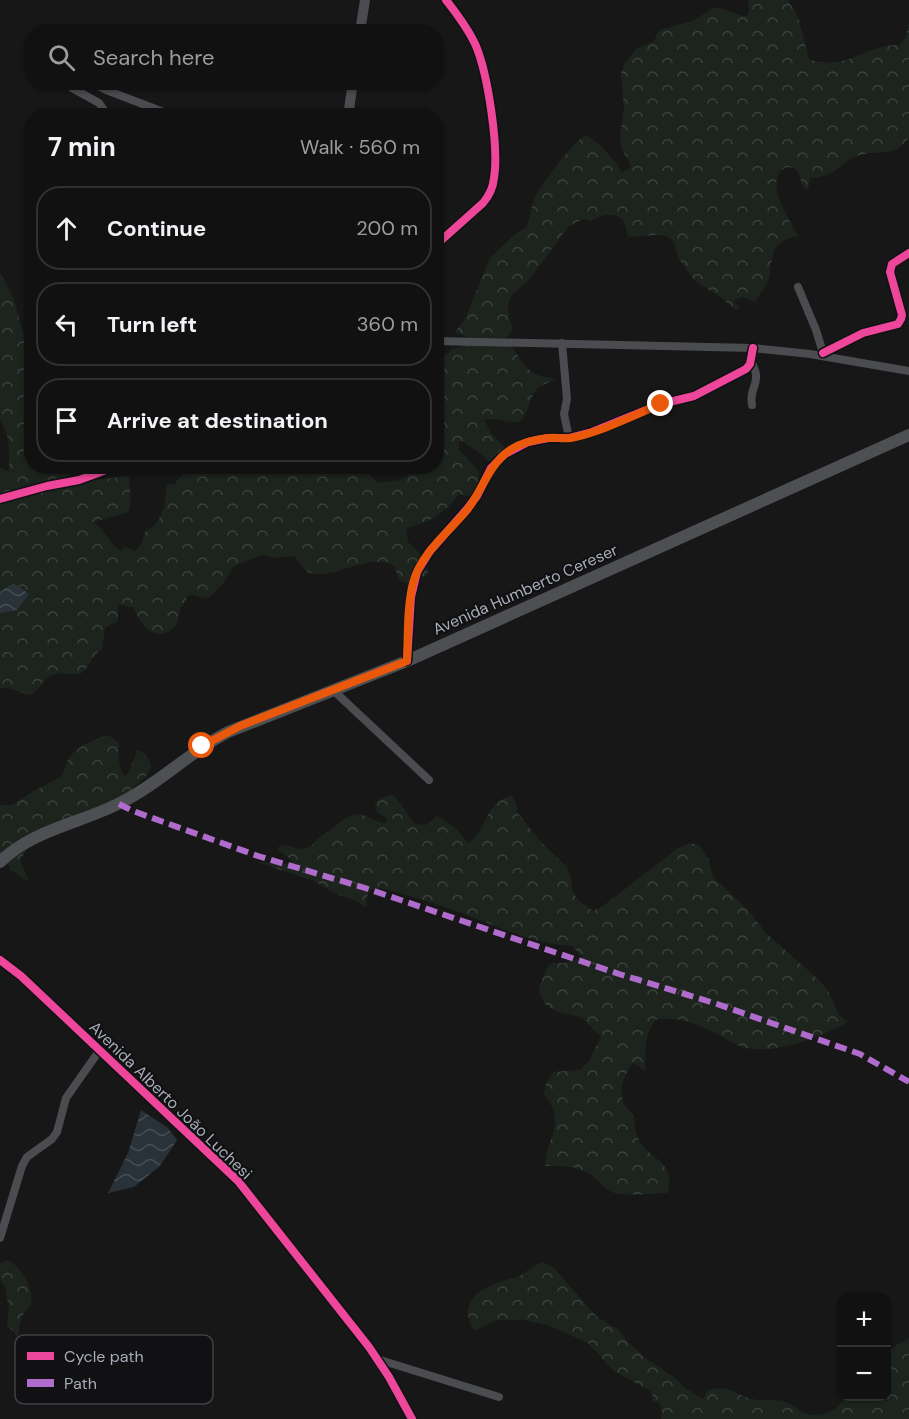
<!DOCTYPE html>
<meta charset="utf-8">
<style>
:root{--surface:#111;--page:#1e1f1f;--text:#f1f3f6;--muted:#9c9d9f;--line:#303131}
body{margin:0;font-family:"DM Sans",sans-serif;background:var(--page);color:var(--text)}
.controls{position:absolute;right:18px;bottom:18px;display:grid;overflow:hidden;border-radius:12px;box-shadow:0 2px 4px #0004}
.controls button{width:54px;height:54px;display:grid;place-items:center;padding:0;border:0;border-bottom:2px solid var(--line);background:var(--surface);color:var(--text);font:30px sans-serif}
.stop{position:absolute;width:18px;height:18px;margin:-14px;border:4px solid #ea580c;border-radius:50%;background:#fff}
.stop.end{background:#ea580c;border-color:#fff;box-shadow:0 2px 6px #0008}
.list{margin:0;padding:0;list-style:none}
h2{display:flex;justify-content:space-between;align-items:center;height:78px;margin:0;padding:0 24px;font-size:26px}
h2 small{font-size:20px;font-weight:400;color:var(--muted)}
.list li{display:grid;grid-template-columns:39px 1fr auto;gap:18px;align-items:center;box-sizing:border-box;height:84px;margin:0 12px 12px;padding:0 12px;border:2px solid var(--line);border-radius:24px}
.list b{display:block;font-size:22px;white-space:nowrap}
.list em{font-size:20px;font-style:normal;color:var(--muted)}
.icon{flex:none;width:33px;height:33px;fill:none;stroke:currentColor;stroke-width:2;stroke-linecap:round;stroke-linejoin:round}
.map{position:relative;flex:none;width:909px;height:1419px;overflow:hidden}
.search{position:absolute;background:var(--surface);box-shadow:0 2px 4px #0004;left:24px;top:24px;width:420px;height:66px;display:flex;align-items:center;gap:15px;box-sizing:border-box;padding:0 21px;border-radius:24px;color:var(--muted);font-size:22px}
.panel{position:absolute;background:var(--surface);box-shadow:0 2px 4px #0004;left:24px;top:108px;width:420px;height:366px;border-radius:24px}
.map>svg:first-child{display:block}
</style>
<div class="map">
<svg width="909" height="1419" viewBox="0 0 909 1419">
<defs>
<pattern id="forest-crowns" width="20" height="18" patternUnits="userSpaceOnUse" patternTransform="scale(1.5)"><rect width="20" height="18" fill="#1d241e"/><path d="M2 6a3 3 0 1 1 6 0M12 15a3 3 0 1 1 6 0" fill="none" stroke="#3b413d"/></pattern>
<pattern id="water-waves" width="16" height="10" patternUnits="userSpaceOnUse" patternTransform="scale(1.5)"><rect width="16" height="10" fill="#2a3239"/><path d="M0 5q4-4 8 0t8 0" fill="none" stroke="#464d54"/></pattern>
</defs>
<rect width="100%" height="100%" fill="#171717"/>
<!-- forest -->
<g fill="url(#forest-crowns)">
<path d="M748,0H788L798,17L809,59C846,73 865,43 900,45L906,37L909,23V138C905,142 900,148 895,150C882,153 869,152 857,156C838,164 836,177 810,178L808,190L803,187L799,174L794,168L786,167C762,182 789,217 798,236C768,242 774,256 768,281C765,288 759,295 755,302L743,297L735,299V303L741,309H734L722,298L695,281L679,259L674,242L667,236L657,235L628,237C627,233 626,226 624,222C617,210 599,215 591,221L583,219L568,227L529,280L512,295L508,304L509,317L513,330L507,337V340C516,350 521,364 532,372C538,377 548,376 555,380C524,390 537,399 521,421C508,425 497,416 484,420L491,433L508,451L509,457L505,461L490,463C483,453 472,449 462,441L459,442V450L479,471L478,488L472,497L459,494C442,515 433,521 406,528L408,542C418,551 426,560 428,573C423,580 408,586 401,581C397,578 396,571 395,566C370,551 334,580 310,573C303,571 300,561 294,556L277,558L262,555L234,566L225,581L211,596L204,598L193,595L188,596L180,610L176,626C172,629 166,634 162,634C148,636 137,618 134,607H128L118,604V621L105,628L102,649C91,656 92,663 84,671C77,678 64,672 55,674C43,677 40,690 30,695L7,688H0V467L9,472C9,454 11,436 0,420V272L14,300L31,361L32,466L67,467L72,478L85,481L129,476L131,501L128,512L94,522C104,530 109,542 120,551L126,547L135,551L142,543L145,532C164,521 165,504 167,484H175L179,478L186,473L185,467H354L366,472L378,483L400,480L408,476V467L436,466L437,364L452,349L470,344L474,340L455,332L465,319L490,258L515,234L527,227C530,218 531,208 534,200C539,187 575,138 587,135L600,145L617,164L622,173L631,167L630,163L622,150L620,138L624,108L621,73L625,63L637,48L654,42L657,34L662,29L693,21L713,8H720L742,16L748,15L749,9Z"/>
<path d="M108,735L119,743C118,756 118,765 124,776L128,774L137,751C146,752 150,759 151,767L146,776L125,795L32,841L20,860L28,879L27,881L11,870L5,860L0,858V805H13L29,794L62,776C65,771 66,763 69,758C77,746 95,739 108,735Z"/>
<path d="M392,795C403,803 406,815 415,824L426,825L437,816L457,829L468,843C489,830 483,803 511,796L516,802L517,812L542,843L567,867L571,877L572,890L578,900L593,911L603,906L678,848L690,843L699,845L709,860L713,877L748,910L766,933L818,979L828,991L839,1015L848,1022C821,1037 778,1054 746,1048C734,1045 724,1037 713,1032C696,1023 674,1016 655,1020C645,1036 644,1053 646,1072L634,1063L632,1064C624,1076 618,1089 624,1104C626,1108 631,1111 633,1115C636,1122 634,1131 638,1138C649,1161 675,1159 668,1192C656,1194 623,1197 612,1192C605,1189 600,1182 594,1177C579,1165 563,1166 545,1166C546,1135 568,1125 544,1094L546,1083L553,1072L580,1070L589,1061L601,1037L581,1017L557,1012L546,1005L539,993L540,985L548,966L553,963H563L583,958L572,946C536,944 503,929 470,916C441,905 411,896 381,888C368,888 366,894 367,906L365,907L355,900L338,895L314,881L257,862L291,864L292,860L279,851L278,847L286,845L299,849L311,847C316,838 321,836 329,831C340,824 347,812 363,815C371,817 376,823 385,823L387,818L377,812L375,806C378,798 383,796 392,795Z"/>
<path d="M8,1260C21,1267 36,1290 30,1305C29,1309 26,1310 24,1313C20,1320 19,1329 18,1337L7,1325L9,1309L5,1287L0,1279V1263Z"/>
<path d="M542,1262L553,1267L597,1317L619,1330L628,1342L648,1360L675,1378L684,1387L703,1399L708,1390C730,1384 733,1394 752,1399C763,1402 778,1398 788,1403C794,1406 798,1410 804,1413C821,1419 837,1411 846,1397L886,1396L887,1360L891,1356V1349L909,1338V1419H661V1407L659,1403L652,1401L653,1395L650,1391L614,1371L588,1343L548,1325L523,1320H496L474,1331C459,1306 474,1291 499,1282C505,1280 511,1279 517,1277C526,1273 532,1266 542,1262Z"/>
</g>
<!-- water -->
<g fill="url(#water-waves)">
<polygon points="13,583 29,594 17,610 0,613 0,592"/>
<polygon points="141,1110 168,1128 177,1140 160,1166 134,1187 108,1193 128,1153"/>
</g>
<g fill="none" stroke-linecap="round" stroke-linejoin="round">
<!-- minor -->
<g stroke="#4b4c50" stroke-width="8">
<polyline points="69,82 72,88 99,103 108,116"/>
<polyline points="91,82 106,90 174,116"/>
<path d="M436,245L483,203C489,196 493,188 494,178C499,148 488,75 476,46C469,30 457,14 446,0"/>
<polyline points="798,287 816,330 824,356"/>
<polyline points="436,341 753,348 810,354 909,371"/>
<polyline points="562,343 567,399 564,414 569,438"/>
<polyline points="823,353 863,333 898,324 901,319 902,315 890,272 892,264 909,253"/>
<path d="M751,361C753,365 756,371 756,375C757,387 749,391 752,405"/>
<polyline points="407,661 411,597 417,572 430,551 467,509 477,496 491,468 505,454 528,442 548,438 569,438 592,432 661,404 694,396 746,369 750,364 753,348"/>
<polyline points="334,691 429,780"/>
<polyline points="0,960 21,976 238,1181 369,1347 389,1377 412,1419"/>
<polyline points="0,1238 22,1166 27,1157 52,1139 57,1132 66,1098 99,1051"/>
<polyline points="377,1359 499,1397"/>
</g>
<!-- tertiary -->
<g stroke="#4b4c50" stroke-width="10">
<polyline points="360,32 365,0"/>
<polyline points="348,116 353,82"/>
<polyline points="0,499 47,486 79,480 117,466"/>
</g>
<!-- primary -->
<path stroke="#4d4f52" stroke-width="12" d="M0,862C32,830 81,823 120,803C159,784 189,752 228,732L407,661L909,435"/>
<!-- quiet -->
<polyline stroke="#b06ccc" stroke-width="6" stroke-dasharray="12 6" stroke-linecap="butt" points="119,804 133,811 258,856 365,888 619,974 717,1004 860,1054 909,1082"/>
<!-- cycleway casing -->
<g stroke="#111113" stroke-width="11">
<g id="cycleway">
<path d="M436,245L483,203C489,196 493,188 494,178C499,148 488,75 476,46C469,30 457,14 446,0"/>
<polyline points="823,353 863,333 898,324 901,319 902,315 890,272 892,264 909,253"/>
<polyline points="0,499 47,486 79,480 117,466"/>
<polyline points="407,661 411,597 417,572 430,551 467,509 477,496 491,468 505,454 528,442 548,438 569,438 592,432 661,404 694,396 746,369 750,364 753,348"/>
<polyline points="0,960 21,976 238,1181 369,1347 389,1377 412,1419"/>
</g>
</g>
<!-- cycleway -->
<use href="#cycleway" stroke="#ed469a" stroke-width="8"/>
</g>
<g fill="none" stroke-linecap="round" stroke-linejoin="round">
<!-- route -->
<path stroke="#ea580c" stroke-width="8" d="M202,746L240,726L407,661C408,636 407,607 413,583C421,553 448,533 467,510C484,488 490,459 517,446C526,442 538,439 548,438C555,437 563,439 571,438C601,432 632,416 661,404"/>
</g>
<g text-anchor="middle" stroke-width="4.5" stroke-linejoin="round" paint-order="stroke">
<!-- street labels -->
<g font-size="16" fill="#a8adb8" stroke="#111113">
<text transform="translate(525 589) rotate(-24)" y="6">Avenida Humberto Cereser</text>
<text transform="translate(171 1100) rotate(44)" y="6">Avenida Alberto João Luchesi</text>
</g>
</g>
<!-- legend -->
<rect x="15" y="1335" width="198" height="69" rx="9" fill="#111113" stroke="#3e4045" stroke-width="1.5"/>
<rect x="27" y="1352" width="27" height="8" fill="#ed469a"/>
<rect x="27" y="1379" width="27" height="8" fill="#b06ccc"/>
<g font-size="16" fill="#a8adb8">
<text x="64" y="1362">Cycle path</text>
<text x="64" y="1389">Path</text>
</g>
</svg>
<div class="controls">
<button>+</button>
<button>−</button>
</div>
<div class="stop" style="left:202px;top:746px"></div>
<div class="stop end" style="left:661px;top:404px"></div>
<div class="search"><svg class="icon" aria-label="search" viewBox="0 0 24 24"><circle cx="10" cy="10" r="6"/><path d="M15 15l6 6"/></svg>Search here</div>
<section class="panel">
<h2>7 min<small>Walk · 560 m</small></h2>
<ul class="list">
<li><svg class="icon" aria-label="ahead" viewBox="0 0 24 24"><path d="M12 20V5M6 11l6-6 6 6"/></svg><div><b>Continue</b></div><em>200 m</em></li>
<li><svg class="icon" aria-label="left" viewBox="0 0 24 24"><path d="M17 20v-9H6M10 6l-5 5 5 5"/></svg><div><b>Turn left</b></div><em>360 m</em></li>
<li><svg class="icon" aria-label="arrive" viewBox="0 0 24 24"><path d="M6 21V4h12l-3 4 3 4H6"/></svg><div><b>Arrive at destination</b></div></li>
</ul>
</section>
</div>
